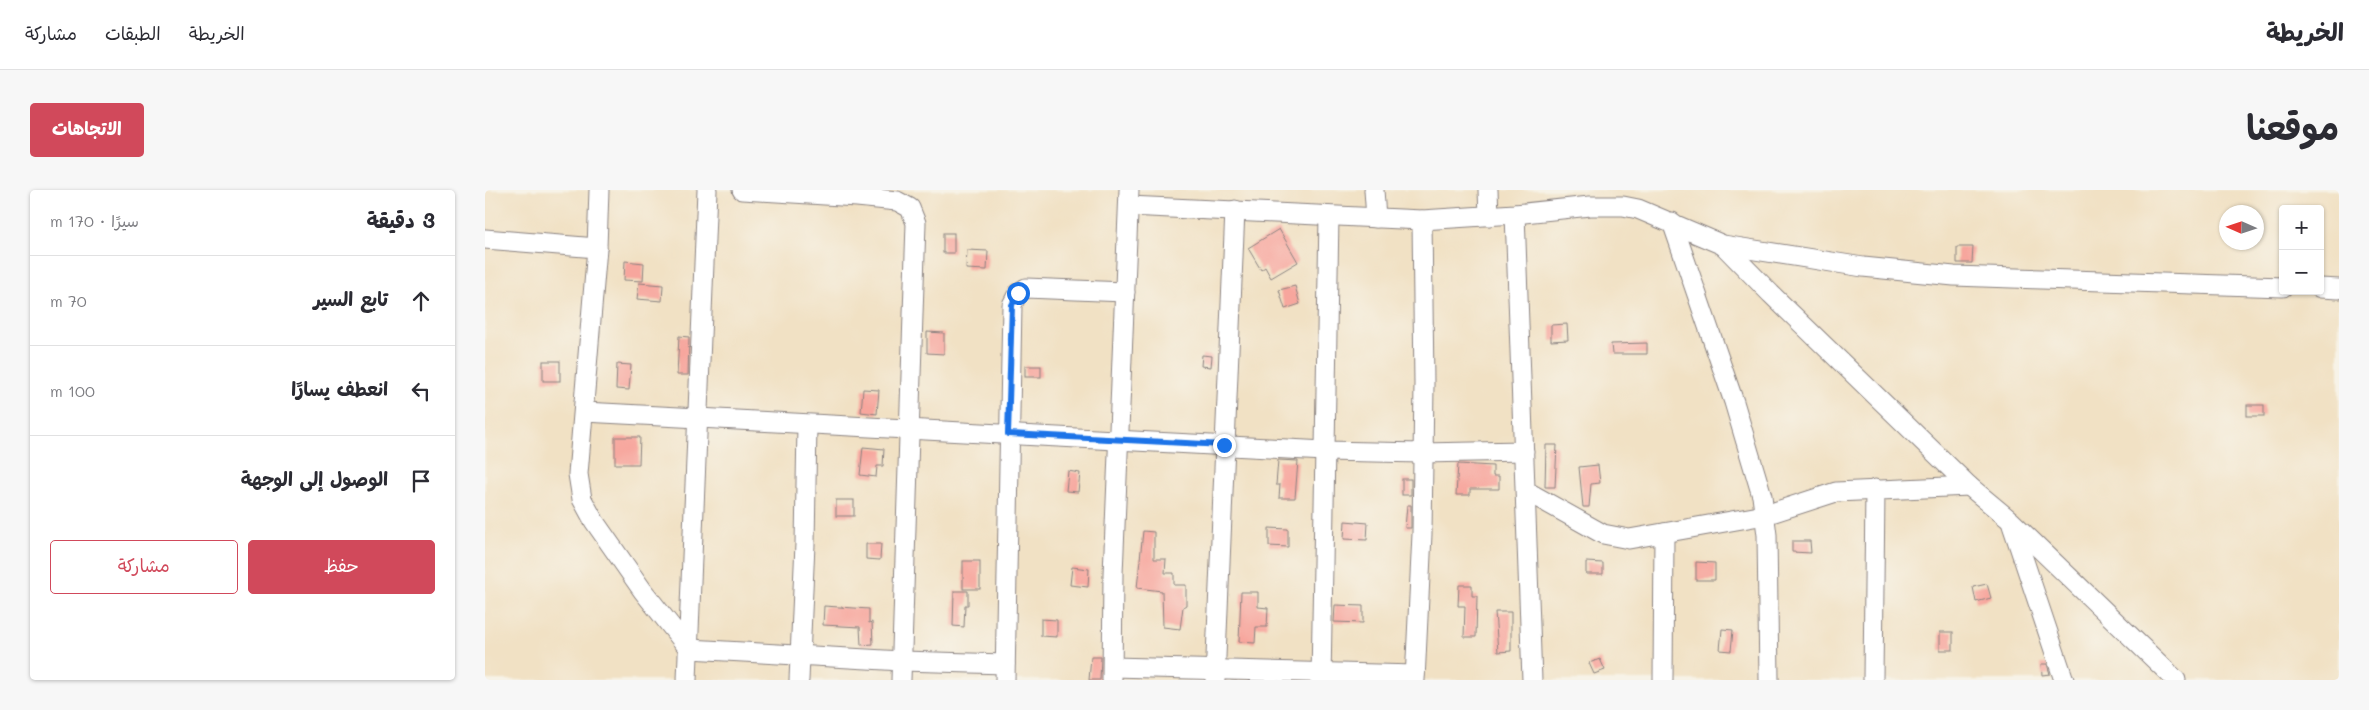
<!DOCTYPE html>
<html lang="ar">
<meta charset="utf-8">
<style>
:root{--surface:#fff;--page:#f7f7f7;--text:#2b2b33;--muted:#7c7c81;--line:#e1e1e2;--accent:#d1495b}
body{margin:0;font-family:Mali,"Playpen Sans Arabic",sans-serif;background:var(--page);color:var(--text);direction:rtl}
.controls{position:absolute;right:15px;top:15px;display:grid;overflow:hidden;border-radius:5px;box-shadow:0 1px 4px #0004}
.controls button{width:45px;height:45px;display:grid;place-items:center;padding:0;border:0;border-bottom:1px solid var(--line);background:var(--surface);color:var(--text);font:25px sans-serif}
.compass{position:absolute;left:1734px;top:15px;width:45px;height:45px;border-radius:50%;background:var(--surface);box-shadow:0 1px 4px #0004;rotate:273deg}
.stop{position:absolute;width:15px;height:15px;margin:-11px;border:4px solid #1a73e8;border-radius:50%;background:#fff}
.stop.end{background:#1a73e8;border-color:#fff;box-shadow:0 1px 5px #0008}
.list{margin:0;padding:0;list-style:none}
h2{display:flex;justify-content:space-between;align-items:center;height:65px;margin:0;padding:0 20px;font-size:21px}
h2 small{font-size:16px;font-weight:400;color:var(--muted)}
.list li{display:grid;grid-template-columns:32px 1fr auto;gap:15px;align-items:center;box-sizing:border-box;height:90px;padding:0 20px;border-top:1px solid var(--line)}
.list b{display:block;font-size:19px;white-space:nowrap}
.list em{font-size:16px;font-style:normal;color:var(--muted)}
.actions{display:flex;gap:10px;padding:15px 20px}
.actions a{flex:1;padding:11px 0;border:1px solid var(--accent);border-radius:5px;text-align:center;font-size:18px;color:var(--accent)}
.actions .main{background:var(--accent);color:#fff}
.icon{flex:none;width:28px;height:28px;fill:none;stroke:currentColor;stroke-width:2;stroke-linecap:round;stroke-linejoin:round}
.map{position:relative;flex:none;width:1854px;height:490px;overflow:hidden;direction:ltr;border-radius:5px}
header{display:flex;align-items:center;gap:30px;box-sizing:border-box;height:70px;padding:0 25px;background:var(--surface);border-bottom:1px solid var(--line)}
header strong{font-size:24px}
nav{display:flex;gap:28px;margin-inline-start:auto;font-size:18px}
.intro{display:flex;align-items:center;justify-content:space-between;box-sizing:border-box;height:120px;padding:0 30px}
h1{margin:0;font-size:35px}
.button{padding:12px 22px;border-radius:5px;background:var(--accent);color:#fff;font-size:18px;font-weight:700}
main{display:flex;gap:30px;padding:0 30px}
aside{flex:1;background:var(--surface);border-radius:5px;box-shadow:0 1px 4px #0004}
.map>svg:first-child{display:block}
</style>
<header>
<strong>الخريطة</strong>
<nav><a>الخريطة</a><a>الطبقات</a><a>مشاركة</a></nav>
</header>
<div class="intro"><h1>موقعنا</h1><a class="button">الاتجاهات</a></div>
<main>
<div class="map">
<svg width="1854" height="490" viewBox="0 0 1854 490">
<rect width="100%" height="100%" fill="#f7f3e8"/>
<filter id="ink" filterUnits="userSpaceOnUse"><feTurbulence type="fractalNoise" baseFrequency=".02" numOctaves="2"/><feDisplacementMap in="SourceGraphic" scale="10" xChannelSelector="R" yChannelSelector="G"/><feConvolveMatrix kernelMatrix="1 2 1 2 8 2 1 2 1" color-interpolation-filters="sRGB"/></filter>
<filter id="wash" filterUnits="userSpaceOnUse"><feTurbulence type="fractalNoise" baseFrequency=".0096" numOctaves="4" result="noise"/><feDisplacementMap in="SourceGraphic" scale="20" xChannelSelector="R" yChannelSelector="G"/><feGaussianBlur stdDeviation="1.12" result="paint"/><feColorMatrix in="noise" values="0 0 0 0 0 0 0 0 0 0 0 0 0 0 0 0 0 1.4 0 .05"/><feComposite in="paint" operator="in"/></filter>
<g filter="url(#wash)">
<rect width="100%" height="100%" fill="#f1e1c4"/>
<g id="blocks">
<!-- building -->
<g fill="#f7a69d">
<polygon points="794,39 813,72 786,88 780,77 776,80 763,58"/>
<rect x="458" y="43" width="11" height="20"/>
<polygon points="1472,57 1488,57 1487,73 1472,73"/>
<polygon points="482,60 503,61 502,80 481,79"/>
<polygon points="140,71 159,73 158,91 139,90"/>
<polygon points="154,93 178,95 177,111 152,109"/>
<polygon points="810,96 815,114 800,119 794,100"/>
<polygon points="1082,134 1083,150 1066,151 1066,135"/>
<polygon points="442,142 459,143 459,164 442,163"/>
<polygon points="194,146 204,147 203,185 192,185"/>
<polygon points="1162,153 1162,164 1127,164 1126,154"/>
<polygon points="717,165 727,166 726,177 716,176"/>
<rect x="58" y="171" width="17" height="20"/>
<polygon points="132,174 146,175 144,200 131,199"/>
<rect x="540" y="176" width="16" height="11"/>
<polygon points="378,199 394,200 392,224 376,222"/>
<rect x="1762" y="215" width="17" height="11"/>
<polygon points="130,247 155,247 154,274 130,274"/>
<polygon points="1061,255 1072,255 1070,297 1060,297"/>
<polygon points="378,257 399,259 398,276 392,276 391,287 375,285"/>
<polygon points="793,270 813,271 810,308 794,308 795,295 791,295"/>
<polygon points="973,274 1008,276 1008,286 1014,286 1014,299 985,299 985,305 971,305"/>
<polygon points="1113,275 1115,293 1106,294 1104,317 1098,317 1094,277"/>
<polygon points="583,281 595,283 593,302 581,301"/>
<rect x="917" y="289" width="9" height="16"/>
<rect x="351" y="310" width="18" height="16"/>
<polygon points="922,315 926,315 926,338 920,338"/>
<polygon points="860,331 883,333 882,350 859,349"/>
<polygon points="784,338 803,339 803,357 784,356"/>
<polygon points="658,341 669,342 669,369 681,369 680,383 689,383 689,395 701,395 701,415 698,417 695,439 678,437 677,401 652,398"/>
<polygon points="1307,351 1325,351 1326,363 1307,362"/>
<polygon points="381,354 396,354 395,370 381,369"/>
<rect x="478" y="371" width="17" height="28"/>
<polygon points="1101,372 1118,373 1118,384 1101,384"/>
<polygon points="1211,372 1230,373 1230,390 1211,390"/>
<polygon points="587,377 604,379 603,397 585,395"/>
<polygon points="1502,394 1506,408 1491,412 1488,397"/>
<polygon points="974,395 987,395 987,406 992,406 991,447 979,447 980,416 973,416"/>
<polygon points="469,401 483,401 483,415 480,415 479,437 468,436"/>
<polygon points="756,402 773,402 773,417 783,418 782,437 771,437 770,453 754,452"/>
<polygon points="850,415 878,416 878,433 849,432"/>
<polygon points="339,416 384,419 384,433 387,432 388,454 376,455 375,437 338,435"/>
<polygon points="1010,422 1026,422 1026,461 1013,462"/>
<polygon points="556,429 572,430 572,447 556,446"/>
<polygon points="1237,439 1248,440 1246,461 1235,460"/>
<rect x="1455" y="442" width="13" height="18"/>
<polygon points="606,467 616,467 615,490 604,490"/>
<polygon points="1115,469 1120,480 1109,484 1104,473"/>
<polygon points="1556,474 1562,474 1565,484 1557,485"/>
</g>
</g>
</g>
<g filter="url(#ink)">
<use href="#blocks" fill-opacity="0" stroke="#8a8280" stroke-width="1"/>
<g fill="none" stroke-linecap="round" stroke-linejoin="round">
<!-- minor casing -->
<g stroke="#8a8280" stroke-width="21">
<g id="minor">
<polyline points="114,0 112,58 93,284 97,309 109,331 158,401 204,459 417,471 520,474"/>
<polyline points="257,0 372,7 412,11 425,18 431,33 416,490"/>
<polyline points="889,0 891,28"/>
<polyline points="1003,0 1004,26"/>
<polyline points="644,16 937,30 1030,24 1105,16 1138,16 1153,19 1238,55 1378,77 1469,86 1798,97"/>
<polyline points="1030,24 1047,490"/>
<polyline points="1187,32 1249,212 1277,306 1282,345 1284,490"/>
<polyline points="0,49 112,58"/>
<polyline points="1238,55 1286,104 1484,296 1526,331 1691,490"/>
<polyline points="1835,98 1854,99"/>
<polyline points="99,222 840,261 937,263 1039,261"/>
<polyline points="1041,301 1118,344 1144,349 1280,325 1351,302 1484,296"/>
<polyline points="1527,335 1579,490"/>
<polyline points="628,477 930,485"/>
<polyline points="202,490 222,0"/>
<polyline points="314,490 320,354 322,235"/>
<polyline points="520,490 527,115 533,103 541,98 640,102"/>
<polyline points="627,490 628,384 644,0"/>
<polyline points="730,490 750,20"/>
<polyline points="836,490 844,26"/>
<polyline points="930,490 937,344 939,194 937,30"/>
<polyline points="1178,490 1179,343"/>
<polyline points="1388,490 1390,299"/>
</g>
</g>
<!-- minor -->
<use href="#minor" stroke="#fff" stroke-width="19"/>
</g>
</g>
<g fill="none" stroke-linecap="round" stroke-linejoin="round" filter="url(#ink)">
<!-- route -->
<polyline stroke="#1a73e8" stroke-width="6" points="533,103 527,115 523,244 739,255"/>
</g>
</svg>
<div class="controls">
<button>+</button>
<button>−</button>
</div>
<svg class="compass" viewBox="-18 -18 36 36"><path d="M0-13l5 13h-10z" fill="#e53935"/><path d="M0 13l5-13h-10z" fill="#7c7c81"/></svg>
<div class="stop" style="left:533px;top:103px"></div>
<div class="stop end" style="left:739px;top:255px"></div>
</div>
<aside>
<h2>3 دقيقة<small>سيرًا · 170 m</small></h2>
<ul class="list">
<li><svg class="icon" aria-label="ahead" viewBox="0 0 24 24"><path d="M12 20V5M6 11l6-6 6 6"/></svg><div><b>تابع السير</b></div><em>70 m</em></li>
<li><svg class="icon" aria-label="left" viewBox="0 0 24 24"><path d="M17 20v-9H6M10 6l-5 5 5 5"/></svg><div><b>انعطف يسارًا</b></div><em>100 m</em></li>
<li><svg class="icon" aria-label="arrive" viewBox="0 0 24 24"><path d="M6 21V4h12l-3 4 3 4H6"/></svg><div><b>الوصول إلى الوجهة</b></div></li>
</ul>
<div class="actions"><a class="main">حفظ</a><a>مشاركة</a></div>
</aside>
</main>
